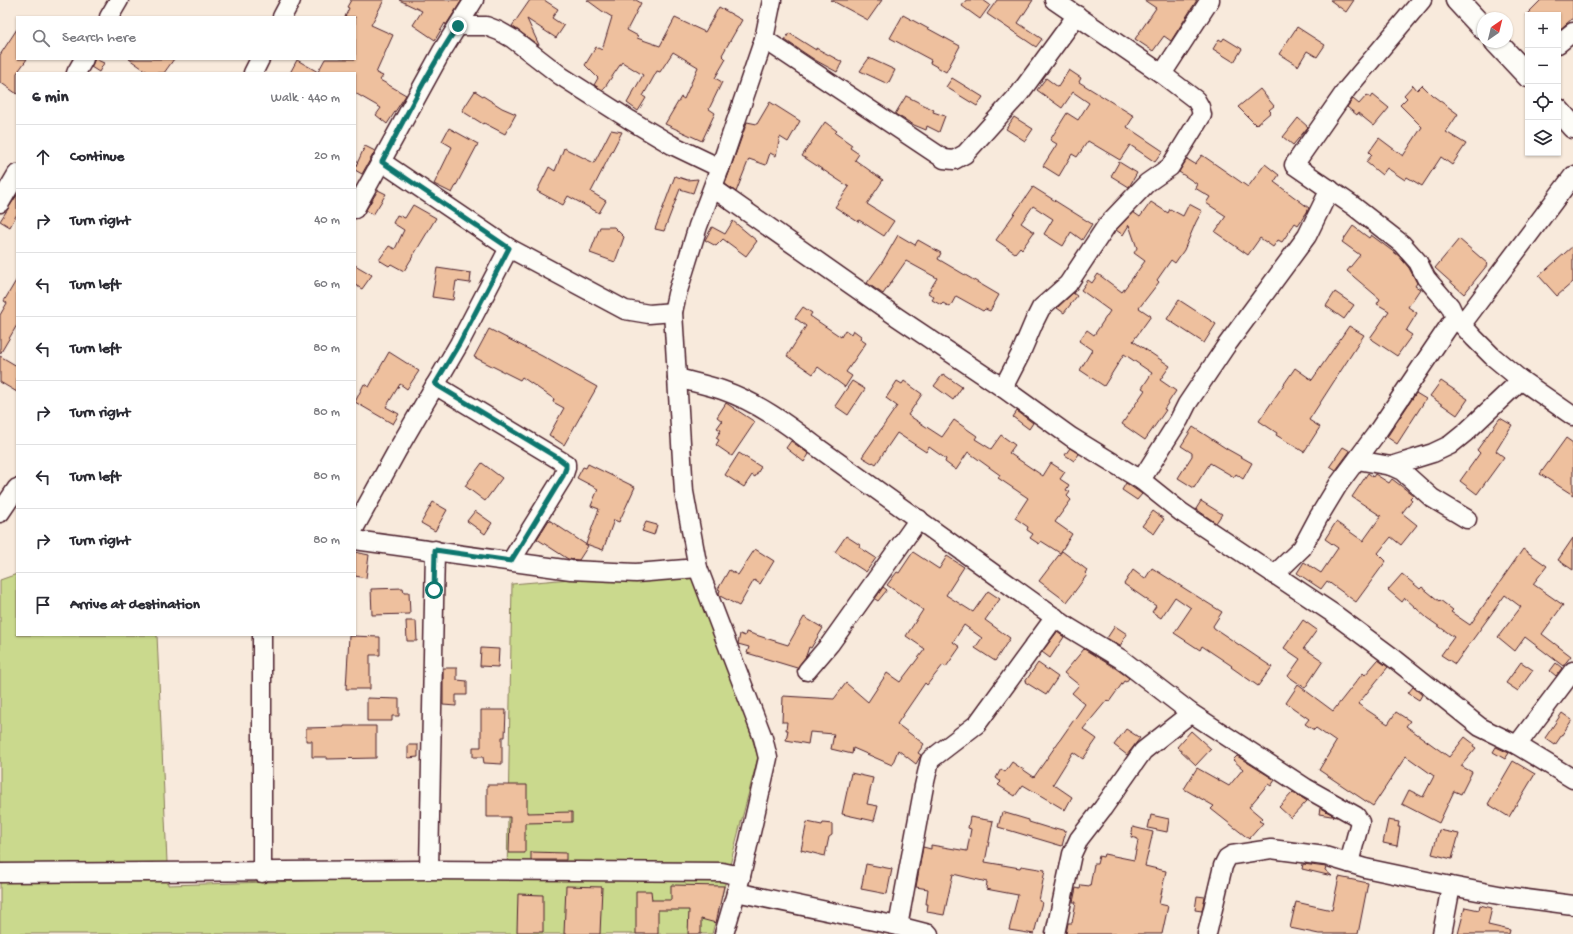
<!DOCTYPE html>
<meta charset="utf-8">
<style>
:root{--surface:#fff;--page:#f2f2f3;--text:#2b2b33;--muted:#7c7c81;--line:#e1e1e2}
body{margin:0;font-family:"Gochi Hand",sans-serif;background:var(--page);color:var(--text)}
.controls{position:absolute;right:12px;top:12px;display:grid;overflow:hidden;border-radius:0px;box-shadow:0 1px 3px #0004}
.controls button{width:36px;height:36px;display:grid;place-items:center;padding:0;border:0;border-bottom:1px solid var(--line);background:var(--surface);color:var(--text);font:20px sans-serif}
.compass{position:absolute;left:1477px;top:12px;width:36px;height:36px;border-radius:50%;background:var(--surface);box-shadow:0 1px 3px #0004;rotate:35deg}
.stop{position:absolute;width:12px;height:12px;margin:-9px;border:3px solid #0f766e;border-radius:50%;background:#fff}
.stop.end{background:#0f766e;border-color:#fff;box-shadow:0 1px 4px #0008}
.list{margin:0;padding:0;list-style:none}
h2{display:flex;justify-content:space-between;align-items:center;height:52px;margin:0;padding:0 16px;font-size:17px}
h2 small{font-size:13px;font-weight:400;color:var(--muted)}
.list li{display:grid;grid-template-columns:26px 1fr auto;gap:12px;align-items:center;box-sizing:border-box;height:64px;padding:0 16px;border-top:1px solid var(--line)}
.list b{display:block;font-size:15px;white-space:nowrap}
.list em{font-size:13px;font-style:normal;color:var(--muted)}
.icon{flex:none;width:22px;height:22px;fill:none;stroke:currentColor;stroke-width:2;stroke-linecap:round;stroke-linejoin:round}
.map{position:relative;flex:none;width:1573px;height:934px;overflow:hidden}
.search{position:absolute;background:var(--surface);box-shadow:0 1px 3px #0004;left:16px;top:16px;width:340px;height:44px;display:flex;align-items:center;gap:10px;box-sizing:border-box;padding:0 14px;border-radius:0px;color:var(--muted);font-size:15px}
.panel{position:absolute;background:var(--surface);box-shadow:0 1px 3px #0004;left:16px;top:72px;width:340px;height:564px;border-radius:0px}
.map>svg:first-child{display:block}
</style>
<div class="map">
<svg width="1573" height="934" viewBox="0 0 1573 934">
<rect width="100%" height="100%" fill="#f8eadc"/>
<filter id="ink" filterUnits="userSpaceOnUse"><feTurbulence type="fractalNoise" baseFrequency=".025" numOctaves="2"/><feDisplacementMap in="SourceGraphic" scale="8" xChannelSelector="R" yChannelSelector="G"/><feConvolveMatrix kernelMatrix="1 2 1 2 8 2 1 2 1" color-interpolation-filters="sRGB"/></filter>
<g filter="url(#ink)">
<!-- green -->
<polygon fill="#cad98d" stroke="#8a7c5c" points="698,568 758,757 712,934 0,934 0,580 17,574 17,635 157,635 168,885 507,875 512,584"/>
<!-- building -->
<g fill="#eec09e" stroke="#4a1f2b">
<polygon points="351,0 384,0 371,25 393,35 376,73 383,76 380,80 406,95 387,124 376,115 381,108 355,93 355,73 290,73 297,60 318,72 325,59 355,59 355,17 345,17 349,8 347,7"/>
<polygon points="399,0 462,0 446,25 445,23 435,40 413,25 422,11"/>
<polygon points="530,0 544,0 558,9 552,18 564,26 556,38 527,19 539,45 538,45 512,26"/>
<polygon points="587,0 636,0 641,3 627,30 638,36 637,38 660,46 675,18 705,32 719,7 742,20 722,55 726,59 715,78 722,82 709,109 715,113 702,141 665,124 681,97 684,99 698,67 673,52 660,72 657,71 643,96 646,98 638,111 627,103 643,75 622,62 603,90 594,85 598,78 585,65 596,47 602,50 612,17 602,11"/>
<polygon points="831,0 882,0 868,20"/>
<polygon points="966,0 983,0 990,5 980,19 962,6"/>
<polygon points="997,0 1033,0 1018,23 1042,39 1036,47 987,14"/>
<polygon points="1144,0 1197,0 1171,41 1164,36 1153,51 1135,39 1156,8"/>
<polygon points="1330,0 1354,0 1346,12"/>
<polygon points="1541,0 1573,0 1573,18 1558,31 1558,15 1526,15"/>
<polygon points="903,15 960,46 946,72 930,63 931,60 890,38"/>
<polygon points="1297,27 1325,45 1317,57 1307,51 1298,66 1279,54"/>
<polygon points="17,29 17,59 27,59 17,73 17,94 0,82 0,55"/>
<polygon points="789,33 816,50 816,48 842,62 837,72 815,60 785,40"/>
<polygon points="1224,38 1242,49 1234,62 1213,49 1219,39 1222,41"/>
<polygon points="869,58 895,70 888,84 860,71"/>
<polygon points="95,59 104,63 99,72 91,67"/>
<polygon points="129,59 174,59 164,73 149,73"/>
<polygon points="1069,70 1081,78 1079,82 1134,116 1127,127 1163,151 1155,162 1130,145 1120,160 1088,141 1077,157 1072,154 1059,176 1043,166 1057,144 1050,140 1067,113 1078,120 1089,103 1073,92 1062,108 1037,90 1046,78 1058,87"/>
<polygon points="952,78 983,97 977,106 946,87"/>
<polygon points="1413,85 1417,90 1422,85 1432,95 1458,114 1446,132 1466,144 1452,165 1441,157 1422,186 1407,177 1405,180 1387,168 1382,175 1366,162 1372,155 1369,152 1379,138 1403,156 1422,127 1400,105 1407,98 1404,95"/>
<polygon points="1260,89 1274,106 1269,110 1271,112 1256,125 1238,107"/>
<polygon points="475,91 502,108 516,114 505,134 484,123 483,124 462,111"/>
<polygon points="1367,95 1371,98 1373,95 1389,108 1374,126 1358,113 1357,115 1347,107 1353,99 1359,104"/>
<polygon points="906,96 934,110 933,112 945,116 939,132 927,126 926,130 914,125 895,114"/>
<polygon points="770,102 800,121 788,142 780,137 776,156 770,153 766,165 749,159 736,192 725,184 747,122 757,124"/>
<polygon points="1014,117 1033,129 1025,141 1006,129"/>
<polygon points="1298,118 1308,127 1293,145 1283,137"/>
<polygon points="825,122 837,131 835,133 852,145 850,148 859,154 855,160 883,180 867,204 894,221 884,236 859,220 858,222 835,207 849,187 802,156"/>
<polygon points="449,128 478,144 452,193 434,184 452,147 442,141"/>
<polygon points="611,130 622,132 591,192 606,201 599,213 568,196 563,205 537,191 549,167 555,171 564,148 594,163"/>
<polygon points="365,146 375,151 362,174 355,170 355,168"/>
<polygon points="1202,155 1248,187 1265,164 1279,175 1274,182 1309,208 1307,212 1298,225 1295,223 1282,242 1278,240 1273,247 1260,238 1248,255 1215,232 1226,216 1206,203 1210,197 1195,188 1197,184 1179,172 1187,159 1195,164"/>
<polygon points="1119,162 1137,173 1129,187 1111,176"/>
<polygon points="675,176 687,180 698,179 693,193 680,189 664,231 655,229"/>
<polygon points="1033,187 1092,224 1082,240 1071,232 1063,246 1044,234 1053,219 1033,206 1021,223 1034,232 1022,249 1020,247 1015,253 996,240"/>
<polygon points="378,190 386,194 373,215 366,210"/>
<polygon points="17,195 17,214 10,227 0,221"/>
<polygon points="1151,202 1168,213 1170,209 1183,216 1189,204 1202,211 1196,222 1184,250 1175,263 1171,260 1157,280 1159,282 1139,308 1151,316 1133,341 1170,366 1160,380 1176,391 1164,409 1166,410 1145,440 1122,424 1145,390 1142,388 1152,373 1124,354 1104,386 1080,370 1092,350 1079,341 1087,330 1094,335 1110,311 1081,290 1088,280 1092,283 1098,274 1122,292 1145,261 1134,253 1137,248 1129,225 1123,235 1116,230 1133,212 1140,217"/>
<polygon points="413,205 436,218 404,271 391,264 389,266 379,260 389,246 395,249 404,230 393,223 397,215 405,218"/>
<polygon points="733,221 757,241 746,256 723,239 716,246 705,240 712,227 725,234"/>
<polygon points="1353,226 1369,238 1371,235 1399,256 1409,268 1417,283 1415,286 1420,289 1408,307 1417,313 1406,331 1412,335 1397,356 1370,338 1389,311 1377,304 1380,299 1347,271 1360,255 1342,242"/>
<polygon points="600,227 614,227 624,237 615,262 590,253"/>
<polygon points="898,235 915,245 918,240 941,253 938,259 999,295 990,311 985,309 983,311 956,296 950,307 943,303 941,305 932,300 934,297 928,293 937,278 906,261 883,294 867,283 883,261"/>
<polygon points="1459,239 1488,264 1464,294 1435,268"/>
<polygon points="1573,246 1573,282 1557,296 1539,276"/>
<polygon points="355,265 372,275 362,289 355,285"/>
<polygon points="437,268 471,273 470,283 456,281 453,300 432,297"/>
<polygon points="17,279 17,325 0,354 0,315 7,303 4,301"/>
<polygon points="1335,292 1354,305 1344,319 1326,306"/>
<polygon points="1073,293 1077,296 1064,313 1057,308"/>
<polygon points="1179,300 1216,324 1204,343 1167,319"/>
<polygon points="803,307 812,313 810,316 841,337 845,330 851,334 853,330 861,336 860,339 866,343 846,372 852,376 845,387 818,367 813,374 787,356 806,326 795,318"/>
<polygon points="1349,326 1364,335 1309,420 1320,427 1304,452 1276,435 1277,433 1259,421 1295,368 1312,380"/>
<polygon points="489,329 542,356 597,387 564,445 549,435 564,408 553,402 554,399 522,377 520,380 474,357"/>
<polygon points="389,352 419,371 407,389 400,384 386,407 399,414 393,424 355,402 364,384 369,387"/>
<polygon points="0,356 17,366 17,392 0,382"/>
<polygon points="943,374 962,387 953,400 934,386"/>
<polygon points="852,381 865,389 848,415 835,406"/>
<polygon points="897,381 902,384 904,381 922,394 908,415 942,437 954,420 977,436 975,439 991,449 1001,435 1015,445 1009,453 1043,476 1051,463 1065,472 1060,479 1069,485 1066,490 1070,492 1067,496 1071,500 1055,522 1072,534 1060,553 1041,541 1039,544 1030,538 1033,534 1027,530 1028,527 1015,518 1028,498 998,478 1000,475 968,452 956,470 945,462 946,459 929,447 926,452 897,433 876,464 873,462 872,463 862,457 897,406 886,398"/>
<polygon points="1441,381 1468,399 1457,415 1430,396"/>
<polygon points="1416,393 1426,399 1397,444 1387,437"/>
<polygon points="726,403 755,422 732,456 716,445 719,440 716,438 721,430 717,428 722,421 717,417"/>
<polygon points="1017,411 1033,423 1029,429 1013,417"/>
<polygon points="1500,418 1512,425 1496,451 1504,457 1477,494 1460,481 1480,453 1477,450"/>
<polygon points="1193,427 1227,449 1252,463 1243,479 1236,474 1234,477 1210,463 1194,488 1178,478 1192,456 1192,453 1181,446"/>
<polygon points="1566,438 1573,443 1573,495 1540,474"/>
<polygon points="791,441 809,454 804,462 786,448"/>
<polygon points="1343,447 1350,451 1336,470 1330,466"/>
<polygon points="1070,448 1079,454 1074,461 1065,455"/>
<polygon points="739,453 761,467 755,477 752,475 744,487 725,475"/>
<polygon points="482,463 502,478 485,501 465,486"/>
<polygon points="588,464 635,487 619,522 614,520 603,550 586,544 599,509 591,506 598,489 577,478 583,467 586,468"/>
<polygon points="1368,473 1373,477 1375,474 1389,483 1392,479 1413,495 1410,498 1412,500 1402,513 1417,525 1401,545 1391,537 1378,553 1386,561 1356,602 1327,581 1321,589 1297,573 1304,562 1321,573 1338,548 1325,539 1336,522 1363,541 1381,516 1352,497"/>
<polygon points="1126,483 1142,494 1137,500 1122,490"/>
<polygon points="1201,501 1222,514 1216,523 1196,509"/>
<polygon points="433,502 447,510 435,531 421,523"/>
<polygon points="475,511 492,523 485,534 467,521"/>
<polygon points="1153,511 1164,519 1154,534 1142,526"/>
<polygon points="549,520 588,546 579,560 568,559 537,539"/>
<polygon points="646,522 657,525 654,535 642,531"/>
<polygon points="846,536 860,545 859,547 876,558 866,572 835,552"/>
<polygon points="1573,538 1573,570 1558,560"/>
<polygon points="755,549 774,561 760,584 754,580 739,606 720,596 719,593 720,590 718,589 729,570 738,575"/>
<polygon points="1523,549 1547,566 1533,584 1563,605 1542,634 1571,656 1563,666 1525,637 1515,651 1498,637 1521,607 1505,595 1455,664 1441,655 1454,637 1427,618 1405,598 1402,602 1388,590 1402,574 1420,589 1422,587 1439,601 1440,600 1453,610 1451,612 1470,625"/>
<polygon points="1062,551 1087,570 1085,573 1087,575 1067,602 1039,581"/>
<polygon points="355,552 369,555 366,578 355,576"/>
<polygon points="913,552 939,569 947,556 964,567 946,595 973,612 988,591 1000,599 985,620 1010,638 995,661 975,648 982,638 964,625 953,642 960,647 946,667 943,665 927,685 925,683 897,724 924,744 918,753 921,755 916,764 898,750 892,765 853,748 852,754 831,749 834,734 810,732 808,744 786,740 788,730 786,730 787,722 782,722 783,696 834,699 846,683 868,702 887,673 900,682 925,649 906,636 923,610 887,585 897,572 899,573"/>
<polygon points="1152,568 1222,612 1213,626 1214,628 1272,667 1258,686 1231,667 1232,666 1202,646 1200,650 1174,633 1191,608 1175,597 1161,618 1152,612 1156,606 1124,584 1133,570 1145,579"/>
<polygon points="883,587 887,590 878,601 875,599"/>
<polygon points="403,588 404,592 409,592 410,614 372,615 371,589"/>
<polygon points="804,617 823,628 811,648 809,647 806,656 797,668 747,653 749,647 738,644 740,634 745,636 746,632 788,645"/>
<polygon points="1303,620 1317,630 1304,648 1323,661 1305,688 1288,676 1300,659 1284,648"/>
<polygon points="406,621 416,621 417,641 407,641"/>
<polygon points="1115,626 1127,634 1120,646 1107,638"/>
<polygon points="1057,632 1064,637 1050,658 1042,652"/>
<polygon points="349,636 380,637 380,655 370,655 370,689 346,689"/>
<polygon points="481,648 499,649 498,667 480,666"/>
<polygon points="1084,649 1115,668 1129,678 1126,682 1124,681 1109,702 1107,700 1083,729 1097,739 1083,759 1073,752 1053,784 1072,797 1065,810 1023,785 1015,796 998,785 1001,782 996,778 1001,769 1005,772 1012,762 1034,777 1085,704 1072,693 1079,685 1064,673"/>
<polygon points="1378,660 1388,667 1358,704 1388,724 1396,712 1410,721 1406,726 1449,757 1465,737 1474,744 1473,746 1476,748 1461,766 1472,772 1461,794 1454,791 1439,823 1402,804 1409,790 1423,797 1434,776 1406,756 1373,806 1319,770 1336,742 1316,728 1314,730 1305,724 1309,719 1286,703 1298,685 1333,711 1363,673 1365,675"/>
<polygon points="1521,662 1533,670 1518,691 1506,683"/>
<polygon points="1038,663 1058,677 1046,695 1025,682"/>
<polygon points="1556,663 1562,668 1556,676 1550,671"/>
<polygon points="443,668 457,668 457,680 467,681 467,695 456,695 456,706 443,705"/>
<polygon points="1413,687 1422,695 1419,700 1408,693"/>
<polygon points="367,698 399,699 399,716 392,716 392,721 367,721"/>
<polygon points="481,710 506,710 505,737 502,737 502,764 484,763 483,757 473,757 473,747 481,747"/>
<polygon points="1562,713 1572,720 1555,745 1545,738"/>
<polygon points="344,726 376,726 376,758 327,759 327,757 312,757 312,741 306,741 306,728 344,727"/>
<polygon points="1126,729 1140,738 1127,755 1114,745"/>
<polygon points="1191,731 1211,749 1196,765 1177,747"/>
<polygon points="408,745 418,745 418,757 408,758"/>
<polygon points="1496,747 1509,753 1505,759 1493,752"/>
<polygon points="1237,756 1275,780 1271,786 1268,784 1249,807 1262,818 1259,821 1263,823 1249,839 1211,809 1214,806 1184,789 1197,768 1229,786 1243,769 1233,760"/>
<polygon points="1513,761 1535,774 1509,817 1488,804"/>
<polygon points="851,773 873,778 867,804 878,806 874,821 842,814"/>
<polygon points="487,785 527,785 527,813 572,812 572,822 525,823 525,853 509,853 510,817 487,817"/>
<polygon points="1293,792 1307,801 1291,818 1279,807"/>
<polygon points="1320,808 1337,817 1319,814"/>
<polygon points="1002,812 1029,820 1029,822 1055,830 1055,828 1066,831 1062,846 998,827"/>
<polygon points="1151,815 1169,819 1167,832 1148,828"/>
<polygon points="970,817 993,821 985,862 1020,868 1021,866 1045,870 1039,901 1042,902 1034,934 1009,930 1018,895 986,889 987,882 953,874 944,915 927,912 928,904 926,904 928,889 916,887 923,847 931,849 931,845 967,851 971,829 968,828"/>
<polygon points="1388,820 1399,822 1398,827 1400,827 1397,846 1383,843"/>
<polygon points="807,822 822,825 823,823 832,824 832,835 829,837 825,856 801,850"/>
<polygon points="1133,827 1153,832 1145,866 1166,871 1159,904 1168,906 1162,934 1066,934 1068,923 1072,923 1076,902 1073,902 1076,888 1080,889 1081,885 1090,886 1094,864 1097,864 1099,856 1103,857 1104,854 1134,860 1138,841 1138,839 1131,837"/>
<polygon points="1439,830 1459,834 1452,859 1432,854"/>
<polygon points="531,852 566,853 566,860 531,860"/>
<polygon points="866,864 892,869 887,894 861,889"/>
<polygon points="1303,864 1326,867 1325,870 1332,876 1302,869"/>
<polygon points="1339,877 1368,883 1358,934 1319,934 1290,928 1296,902 1332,910"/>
<polygon points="671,885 724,886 716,923 701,919 701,934 688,934 689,910 658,910 658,934 636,934 636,891 651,891 652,900 671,900"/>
<polygon points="566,886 602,887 600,934 564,934"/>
<polygon points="518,894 543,895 543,932 517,932"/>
<polygon points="1197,896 1205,897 1202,911 1195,910"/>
<polygon points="1480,905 1492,908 1488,925 1510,930 1509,934 1458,934 1465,907 1479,910"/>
</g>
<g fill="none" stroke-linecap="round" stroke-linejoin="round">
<!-- minor casing -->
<g stroke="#4a1f2b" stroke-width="21">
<g id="minor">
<polyline points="1422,0 1347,89 1294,165 1352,205 1402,244 1418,262 1426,278 1450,306 1455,317 1474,338 1492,356 1521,380 1573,416"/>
<polyline points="109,17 119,0"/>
<polyline points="282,17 291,0"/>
<polyline points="458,26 486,26 499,31 513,39 561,76 630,120 672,145 720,168"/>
<polyline points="764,39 944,159 954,160 965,154 1020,93 1077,15"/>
<polyline points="1558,44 1573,32"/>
<polyline points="76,73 84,59"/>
<polyline points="253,73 260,59"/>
<polyline points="1162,74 1210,0"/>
<polyline points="382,162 509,248 625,310 649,314 673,312"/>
<polyline points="713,188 897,317 1003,388 1071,437 1141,480 1181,512 1334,614 1396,660 1480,727 1517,745"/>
<polyline points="0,203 17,174"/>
<polyline points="355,209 442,51 474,0"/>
<path d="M677,378C692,382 707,385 722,390C757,402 787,424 817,447L1068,627L1121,659L1191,713L1306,788L1356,816L1360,822L1349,863"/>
<polyline points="435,385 566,464 566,468 563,477 511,561"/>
<polyline points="1003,388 1020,355 1034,322 1041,308 1068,284 1107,225 1147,183 1170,167 1202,115 1200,107 1196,100 1162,74 1054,0"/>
<polyline points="1357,460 1391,466 1402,471 1432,498 1467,519"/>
<polyline points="1391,466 1433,453 1450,445 1466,432 1521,380"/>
<polyline points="1141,480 1179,420 1187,404 1226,346 1307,236 1330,189"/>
<polyline points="0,513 17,488"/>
<polyline points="355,527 398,449 459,344 509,248"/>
<polyline points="355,540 571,570 636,573 698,568"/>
<polyline points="1274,575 1302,548 1318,518 1338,485 1376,434 1455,317 1465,320 1573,176"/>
<polyline points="262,635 262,873"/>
<polyline points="807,671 830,644 919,519"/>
<polyline points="1573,671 1517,745 1573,779"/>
<polyline points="429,870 435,550"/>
<polyline points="0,873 429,870 722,872 741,876"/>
<polyline points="736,892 898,926 929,934"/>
<polyline points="898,926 924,786 930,760 977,724 1055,617"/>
<polyline points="724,934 741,876 768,758 763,738 698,568 684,492 673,312 677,294 698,226 720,168 764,39 772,0"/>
<polyline points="1055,934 1072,854 1079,839 1103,808 1143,751 1191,713"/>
<polyline points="1207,934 1223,866 1227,858 1232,855 1271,849 1325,856 1365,868 1451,886 1504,896 1573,905"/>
<polyline points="1442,934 1451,886"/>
</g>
</g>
<!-- major casing -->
<g stroke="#4a1f2b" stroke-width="25">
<g id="major">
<polyline points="1457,0 1483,28"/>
<polyline points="1496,42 1528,76"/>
<polyline points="1558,110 1573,127"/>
</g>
</g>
<!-- minor -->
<use href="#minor" stroke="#fdfcf7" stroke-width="18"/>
<!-- major -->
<use href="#major" stroke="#fdfcf7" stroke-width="22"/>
</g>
</g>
<g fill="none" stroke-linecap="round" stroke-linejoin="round" filter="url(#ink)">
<!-- route -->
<path stroke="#0f766e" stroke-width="5" d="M434,590L435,550L511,561L563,476L566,468V464L558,458L435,384L459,344L509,248L382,162C406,116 429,69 458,26"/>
</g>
</svg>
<div class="controls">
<button>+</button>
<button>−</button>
<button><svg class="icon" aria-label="locate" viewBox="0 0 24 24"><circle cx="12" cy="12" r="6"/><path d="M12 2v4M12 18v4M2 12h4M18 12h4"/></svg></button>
<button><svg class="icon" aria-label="layers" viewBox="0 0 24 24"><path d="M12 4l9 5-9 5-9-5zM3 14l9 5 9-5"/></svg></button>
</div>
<svg class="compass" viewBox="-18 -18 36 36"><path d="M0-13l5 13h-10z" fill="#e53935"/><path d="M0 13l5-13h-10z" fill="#7c7c81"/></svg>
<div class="stop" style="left:434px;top:590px"></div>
<div class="stop end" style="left:458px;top:26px"></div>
<div class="search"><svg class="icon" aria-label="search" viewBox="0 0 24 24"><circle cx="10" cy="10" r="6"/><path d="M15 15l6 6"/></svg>Search here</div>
<section class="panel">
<h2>6 min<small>Walk · 440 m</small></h2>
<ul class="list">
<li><svg class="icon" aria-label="ahead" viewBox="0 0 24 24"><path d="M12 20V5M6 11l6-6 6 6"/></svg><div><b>Continue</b></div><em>20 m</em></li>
<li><svg class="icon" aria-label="right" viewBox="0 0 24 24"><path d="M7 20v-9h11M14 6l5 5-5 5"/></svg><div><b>Turn right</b></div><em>40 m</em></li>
<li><svg class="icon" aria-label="left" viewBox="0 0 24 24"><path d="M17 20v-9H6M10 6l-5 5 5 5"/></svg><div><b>Turn left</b></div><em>60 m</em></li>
<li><svg class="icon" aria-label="left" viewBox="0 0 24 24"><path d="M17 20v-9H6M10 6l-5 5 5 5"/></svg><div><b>Turn left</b></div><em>80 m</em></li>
<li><svg class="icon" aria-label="right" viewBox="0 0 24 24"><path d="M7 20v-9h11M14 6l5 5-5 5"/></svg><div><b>Turn right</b></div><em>80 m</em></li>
<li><svg class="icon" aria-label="left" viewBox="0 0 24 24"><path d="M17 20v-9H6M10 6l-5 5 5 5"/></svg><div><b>Turn left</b></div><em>80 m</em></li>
<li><svg class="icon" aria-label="right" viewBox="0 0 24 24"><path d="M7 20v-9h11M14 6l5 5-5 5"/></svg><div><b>Turn right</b></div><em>80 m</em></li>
<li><svg class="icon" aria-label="arrive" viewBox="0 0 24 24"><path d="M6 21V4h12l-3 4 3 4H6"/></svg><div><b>Arrive at destination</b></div></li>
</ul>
</section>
</div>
